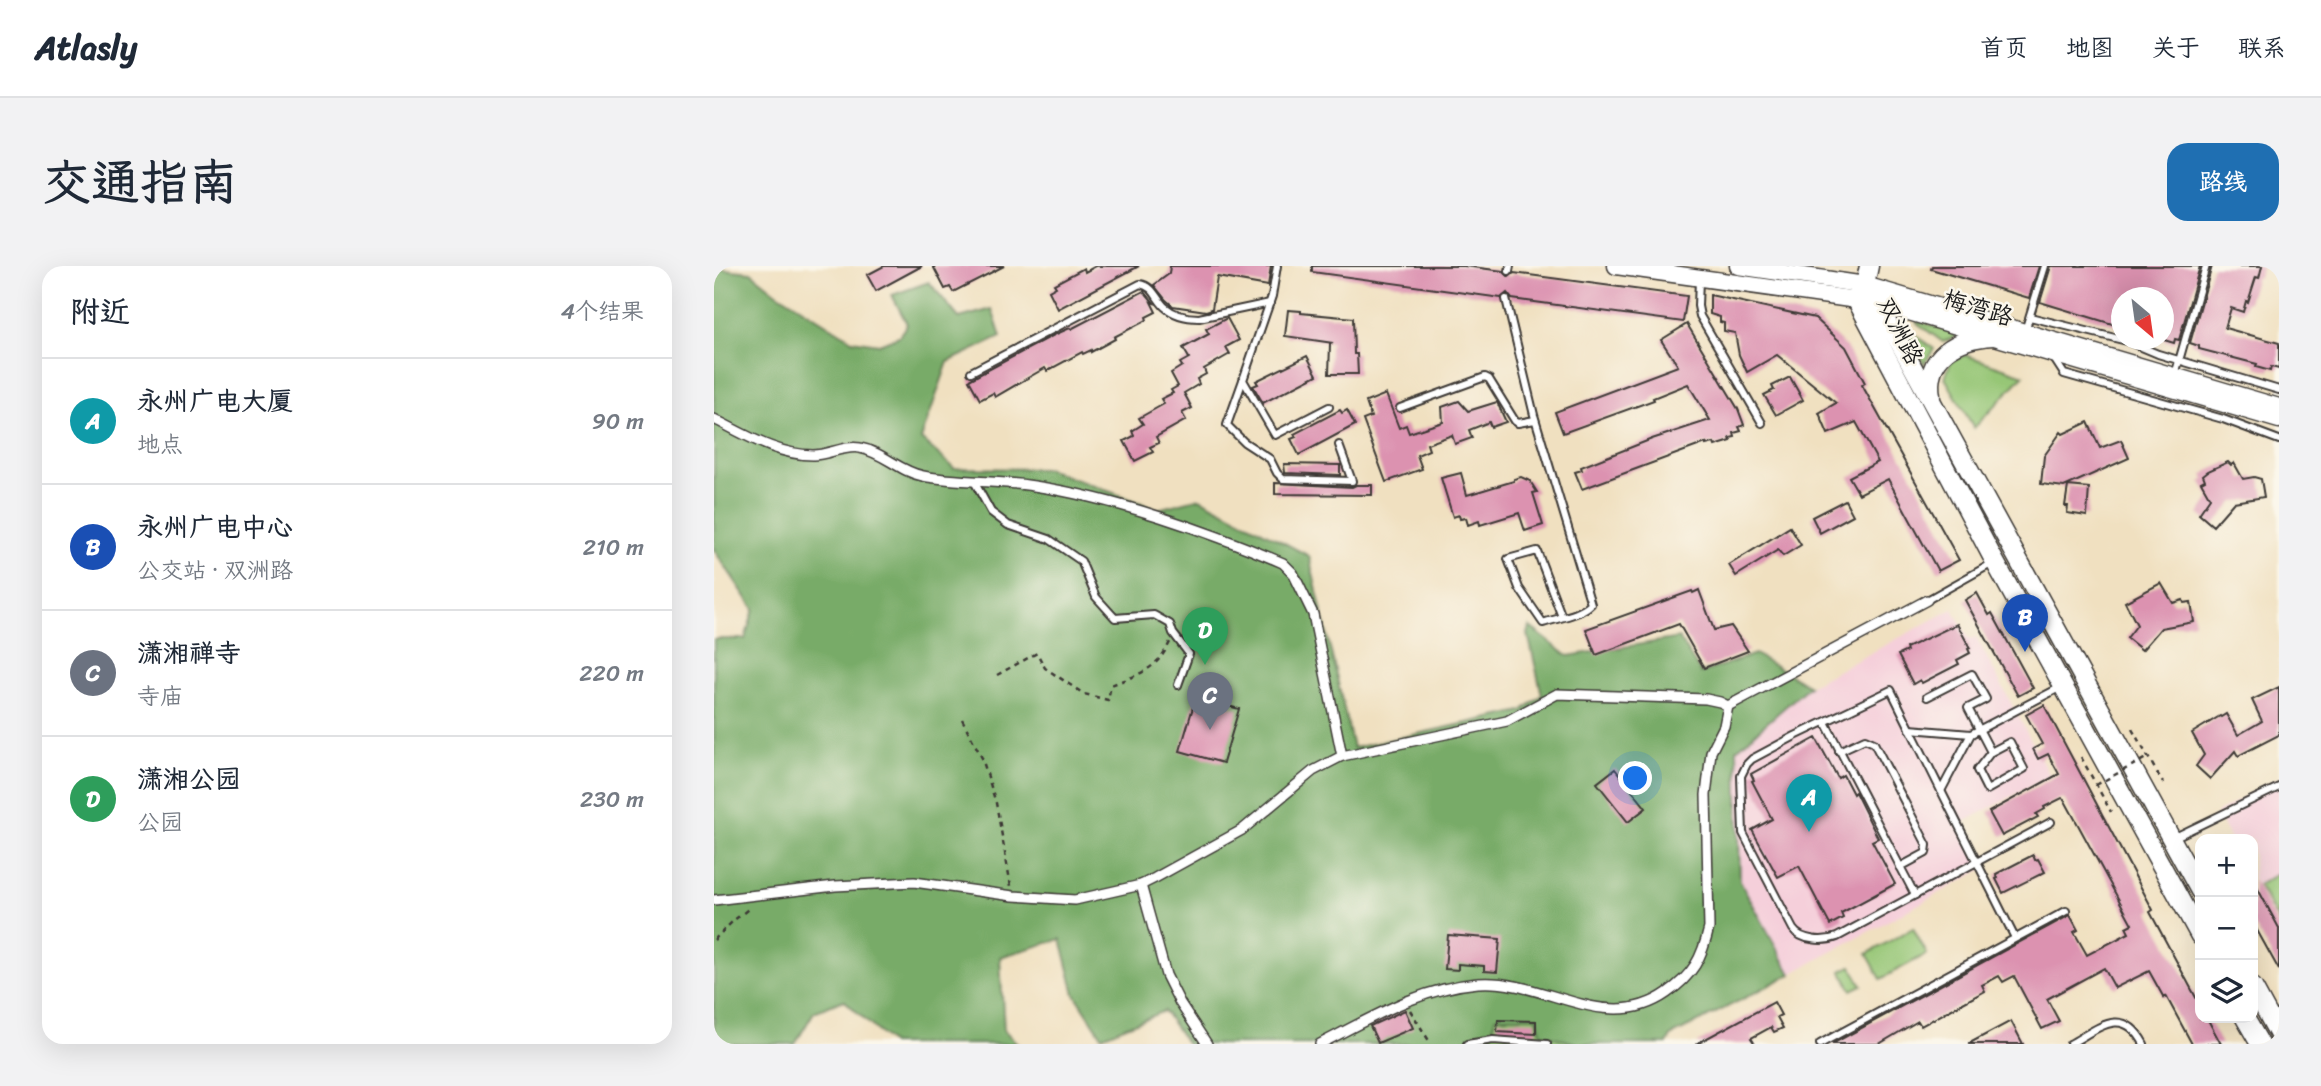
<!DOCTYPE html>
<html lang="zh">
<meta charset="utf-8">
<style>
:root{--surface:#fff;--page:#f2f2f3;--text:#1f2937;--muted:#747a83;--line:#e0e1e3;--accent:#1f6fb2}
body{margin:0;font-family:Sriracha,"LXGW WenKai TC",sans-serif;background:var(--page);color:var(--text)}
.controls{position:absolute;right:21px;bottom:21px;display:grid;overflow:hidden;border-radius:14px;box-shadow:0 7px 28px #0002}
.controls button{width:63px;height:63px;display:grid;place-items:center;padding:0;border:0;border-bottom:2px solid var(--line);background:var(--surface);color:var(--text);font:35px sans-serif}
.compass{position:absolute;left:1397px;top:21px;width:63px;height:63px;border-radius:50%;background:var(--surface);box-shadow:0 7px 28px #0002;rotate:151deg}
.you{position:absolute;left:922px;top:513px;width:24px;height:24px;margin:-18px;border:5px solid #fff;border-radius:50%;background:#1a73e8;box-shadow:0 0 0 10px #1a73e833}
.badge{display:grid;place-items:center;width:46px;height:46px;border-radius:50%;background:var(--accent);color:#fff;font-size:23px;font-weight:700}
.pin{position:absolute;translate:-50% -58px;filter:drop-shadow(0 2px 4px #0008)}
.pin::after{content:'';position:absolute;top:37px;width:24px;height:21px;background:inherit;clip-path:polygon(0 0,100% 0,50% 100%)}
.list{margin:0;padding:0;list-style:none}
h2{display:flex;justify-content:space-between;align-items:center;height:91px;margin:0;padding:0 28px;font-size:30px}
h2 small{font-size:23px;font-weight:400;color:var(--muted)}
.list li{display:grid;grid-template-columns:46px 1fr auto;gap:21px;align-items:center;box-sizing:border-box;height:126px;padding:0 28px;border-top:2px solid var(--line)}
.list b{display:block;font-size:26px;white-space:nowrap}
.list p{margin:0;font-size:23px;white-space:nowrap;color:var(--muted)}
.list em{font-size:23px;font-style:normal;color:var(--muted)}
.icon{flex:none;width:38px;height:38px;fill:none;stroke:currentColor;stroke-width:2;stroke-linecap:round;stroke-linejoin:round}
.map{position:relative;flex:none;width:1565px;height:778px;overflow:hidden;border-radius:21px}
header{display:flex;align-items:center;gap:42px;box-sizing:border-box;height:98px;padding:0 35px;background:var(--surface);border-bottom:2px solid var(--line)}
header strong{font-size:33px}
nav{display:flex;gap:38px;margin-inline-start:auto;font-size:24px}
.intro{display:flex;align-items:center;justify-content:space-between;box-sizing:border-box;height:168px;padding:0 42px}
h1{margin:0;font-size:49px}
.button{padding:18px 32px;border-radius:21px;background:var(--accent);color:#fff;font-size:24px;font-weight:700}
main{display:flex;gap:42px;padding:0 42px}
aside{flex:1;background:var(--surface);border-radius:21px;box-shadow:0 7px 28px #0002}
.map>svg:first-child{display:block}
</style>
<header>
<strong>Atlasly</strong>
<nav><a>首页</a><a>地图</a><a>关于</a><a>联系</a></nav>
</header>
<div class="intro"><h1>交通指南</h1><a class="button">路线</a></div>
<main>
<aside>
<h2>附近<small>4个结果</small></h2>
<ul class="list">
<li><span class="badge" style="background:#0f9aa8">A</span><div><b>永州广电大厦</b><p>地点</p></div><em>90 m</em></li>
<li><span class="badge" style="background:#1a4fb4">B</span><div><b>永州广电中心</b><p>公交站 · 双洲路</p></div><em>210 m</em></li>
<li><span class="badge" style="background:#6b7280">C</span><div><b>潇湘禅寺</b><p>寺庙</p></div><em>220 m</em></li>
<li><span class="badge" style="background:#2e9e5b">D</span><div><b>潇湘公园</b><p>公园</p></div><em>230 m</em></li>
</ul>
</aside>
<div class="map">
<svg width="1565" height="778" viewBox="0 0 1565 778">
<rect width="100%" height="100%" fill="#fbf7ec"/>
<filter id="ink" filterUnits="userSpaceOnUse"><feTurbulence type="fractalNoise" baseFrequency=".0143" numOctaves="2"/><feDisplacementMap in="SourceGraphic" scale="14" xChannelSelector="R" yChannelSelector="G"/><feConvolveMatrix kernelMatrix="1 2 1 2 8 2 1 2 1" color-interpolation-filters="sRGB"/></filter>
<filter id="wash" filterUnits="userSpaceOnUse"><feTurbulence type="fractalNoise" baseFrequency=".00686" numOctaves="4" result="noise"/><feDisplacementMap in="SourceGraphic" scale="28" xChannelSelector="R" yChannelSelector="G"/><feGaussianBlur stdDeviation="1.57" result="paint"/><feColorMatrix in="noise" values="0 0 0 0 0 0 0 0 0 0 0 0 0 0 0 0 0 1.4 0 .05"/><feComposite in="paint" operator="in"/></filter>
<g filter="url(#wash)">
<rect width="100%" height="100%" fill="#f0e0c0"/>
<!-- built -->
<g fill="#f5cfda">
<polygon points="1239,343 1255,373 1262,371 1336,510 1250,556 1273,601 1077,708 1026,615 1023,483 1095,420"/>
<polygon points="1565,512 1565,659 1539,613 1539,573 1516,573 1502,547"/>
</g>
<!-- green -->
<g fill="#96c676" stroke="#597149" stroke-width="2">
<polygon points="1204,55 1245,69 1229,76 1203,57"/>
<polygon points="1196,67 1204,71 1220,83 1210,98 1194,68"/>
<polygon points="1251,89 1310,109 1260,162 1231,112 1237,95"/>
<polygon points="1565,607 1565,656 1544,619"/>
<polygon points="1199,662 1213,688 1167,713 1153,688"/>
<polygon points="1137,700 1148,719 1138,724 1127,705"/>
<polygon points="781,751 823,751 827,767 864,778 736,778 778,767"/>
</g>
<!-- forest -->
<polygon fill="#78ab67" stroke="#4a6442" stroke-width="2" points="0,2 37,6 62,26 138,74 165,78 185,70 193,58 178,29 215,16 245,52 278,43 287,71 234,96 207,173 240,202 333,203 444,243 486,232 595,290 639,482 808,445 828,429 814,368 816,361 854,390 965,372 987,407 1041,388 1095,420 1023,483 1026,615 1077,708 957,770 953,778 864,778 827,767 823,751 781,751 778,767 736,778 473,778 450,745 388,770 361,728 347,673 286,691 290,764 304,778 177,778 130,734 100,746 81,778 0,778 0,373 31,373 40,343 0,284"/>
<g id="blocks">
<!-- building -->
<g fill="#dc92b0">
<polygon points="170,0 208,0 162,25 153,9"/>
<polygon points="219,0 290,0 239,26 236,21 231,23"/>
<polygon points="382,0 425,0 344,43 335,25 342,21 340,18 370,2 371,6"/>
<polygon points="456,0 557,0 554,20 503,11 498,43 492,45 459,40 452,34 440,19 455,8"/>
<polygon points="598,0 750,0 789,5 795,11 800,7 973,30 969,56 798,33 793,27 787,32 598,6"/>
<polygon points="1218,0 1325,0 1315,32 1217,3"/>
<polygon points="1337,0 1486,0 1465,74 1461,73 1460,77 1450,74 1450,32 1408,32 1408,61 1326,36"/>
<polygon points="1498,0 1548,0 1545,12 1542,11 1534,36 1532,35 1529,46 1517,42 1511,62 1565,77 1565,103 1557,101 1556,105 1542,101 1543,98 1485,83 1485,80 1476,77"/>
<polygon points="430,25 440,37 437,36 442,46 432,51 433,54 400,71 401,73 377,86 377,84 369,88 368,86 333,105 331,102 281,131 279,127 266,134 255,114 340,69 356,62 357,63"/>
<polygon points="996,29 1101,52 1132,81 1151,117 1148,119 1245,294 1224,305 1174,213 1145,228 1135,211 1164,196 1142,156 1114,168 1105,147 1122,137 1063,89 1033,106 1025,89 1021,67 1010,65 1010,57 1006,56 1006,51 996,48"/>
<polygon points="574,44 587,45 587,47 639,52 640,88 643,88 644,108 615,108 616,78 619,77 571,70"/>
<polygon points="513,52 525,74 512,81 516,88 490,103 492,108 483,113 485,118 470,127 478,142 468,147 472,154 442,171 445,177 436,181 439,186 421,195 410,175 420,170 418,165 429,158 425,152 450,138 447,133 459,127 457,124 464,120 457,107 468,100 466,97 475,92 469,82 495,68 492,63"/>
<polygon points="973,58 1024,143 1030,159 1025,161 1027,165 1020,167 1021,171 1016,172 1017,175 1001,180 1000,177 992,179 992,177 868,223 861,206 868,204 867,201 938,173 996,154 974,118 939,132 940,134 849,167 841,146 964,100 947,74"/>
<polygon points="593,90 603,109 549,137 539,120 544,118 542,115"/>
<polygon points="1076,111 1089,134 1062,149 1050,129 1060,124 1058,120"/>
<polygon points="672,128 685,162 692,159 695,167 729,156 728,141 745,135 754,145 783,136 792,156 777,161 775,156 755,164 758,172 741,178 738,169 713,178 715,184 703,189 708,203 672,216 649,154 657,151 652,136"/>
<polygon points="626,144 628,147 633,144 641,159 585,189 577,173 582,171 580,168"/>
<polygon points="1374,156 1386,182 1407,174 1415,192 1350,221 1327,218 1330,190 1347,166 1349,168"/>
<polygon points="1514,196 1517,199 1520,197 1529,213 1540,211 1547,213 1550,231 1520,236 1499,260 1485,248 1496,232 1487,216 1491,214 1489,209 1494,205"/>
<polygon points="570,198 626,199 626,209 571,207"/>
<polygon points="747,207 753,229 800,215 800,213 807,211 816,215 823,226 819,227 829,259 811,265 805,247 766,259 765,255 754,259 752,252 746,253 745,249 739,251 727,212"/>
<polygon points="561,217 638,221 642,219 658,219 658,229 561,228"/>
<polygon points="1354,220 1375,222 1373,250 1353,247 1354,240 1351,240"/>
<polygon points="1131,234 1139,249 1106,267 1098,251"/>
<polygon points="1076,261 1087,279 1069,290 1064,284 1022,310 1015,299"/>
<polygon points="1447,317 1459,337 1469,334 1470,337 1477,336 1480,356 1447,362 1428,384 1413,372 1423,359 1411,336"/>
<polygon points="985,324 1000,364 1017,360 1034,385 990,402 965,358 882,389 872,363 978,325 979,327"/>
<polygon points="1263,327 1275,349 1278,347 1319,422 1304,430 1251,334"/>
<polygon points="1243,358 1256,382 1254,383 1256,387 1243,394 1245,398 1208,417 1206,414 1199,418 1184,389 1193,385 1192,382"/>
<polygon points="1565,421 1565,469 1524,490 1521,485 1496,513 1482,500 1490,489 1478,467 1506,450 1507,451 1512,448 1524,469 1548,455 1538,434"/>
<polygon points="482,431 525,443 509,497 466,485"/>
<polygon points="1330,439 1439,644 1436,646 1486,739 1486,752 1493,752 1507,778 1478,778 1452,730 1450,732 1435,705 1401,722 1390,702 1333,733 1345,755 1328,763 1300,710 1289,716 1285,710 1268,719 1271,725 1207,760 1204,755 1165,778 1118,778 1356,649 1364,664 1360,666 1373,689 1415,667 1412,661 1418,658 1350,533 1348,532 1330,541 1331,543 1322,548 1324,551 1288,570 1275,546 1345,508 1334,488 1324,493 1319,483 1328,478 1312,449"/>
<polygon points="1102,472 1124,512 1129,509 1139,528 1141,526 1164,572 1158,575 1181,618 1127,647 1129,652 1116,659 1085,600 1064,611 1038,564 1058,553 1038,515 1040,514 1037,508"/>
<polygon points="901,503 932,542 914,556 883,517"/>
<polygon points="1319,589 1321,594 1324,593 1331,606 1289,627 1282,613 1284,612 1282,608"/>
<polygon points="1539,614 1565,662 1565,704 1539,657"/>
<polygon points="734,669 786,673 783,706 770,705 770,700 744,698 744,704 731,703"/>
<polygon points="1060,736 1067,749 1063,751 1069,762 1060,766 1057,761 1037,772 1041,778 982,778"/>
<polygon points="691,744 699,762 664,777 656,760"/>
<polygon points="784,754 822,755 822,768 783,766"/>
<polygon points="1297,755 1309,778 1254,778"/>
</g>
</g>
</g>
<g filter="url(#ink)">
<use href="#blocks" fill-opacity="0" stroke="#3c3935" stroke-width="2"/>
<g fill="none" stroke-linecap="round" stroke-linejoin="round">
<!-- service casing -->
<g stroke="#3c3935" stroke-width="10">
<g id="service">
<polyline points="563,0 558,30 529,114 561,169 615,141"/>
<polyline points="795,5 796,0"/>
<polyline points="985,13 984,40 986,50 1048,157"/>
<path d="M792,33L820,149L877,338C867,349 843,352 829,357L805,322L794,293L823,285L848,351"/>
<polyline points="1316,51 1413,75 1444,88 1565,124"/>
<polyline points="1311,65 1331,0"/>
<polyline points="1339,91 1350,108 1509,153 1565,174"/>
<path d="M257,106L426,18C440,20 442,33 451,41C460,49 474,52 485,52L556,37"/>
<polyline points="1461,109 1492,0"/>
<polyline points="529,114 513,159 530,176 556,193 563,207 569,213 638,215 625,179"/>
<polyline points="686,142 771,111 775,113 801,155 804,157 821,154"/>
<polyline points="261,217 277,246 294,259 335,273 367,295 382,331 401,352 440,349 456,358 459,367 475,388 464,419"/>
<polyline points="1213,334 1279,297"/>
<polyline points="1213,431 1258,408 1272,433 1254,442 1277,486 1296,476 1310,503 1273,524 1263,504 1277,486"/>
<polyline points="1111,456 1201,629"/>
<polyline points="1196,463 1257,468"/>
<polyline points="1125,485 1151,473 1160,477 1213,579 1212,587 1186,601"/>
<polyline points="1227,525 1257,468 1347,421"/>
<polyline points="1459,572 1565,521"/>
<path d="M1301,672C1259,589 1218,507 1177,424L1081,470L1038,493L1033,498L1027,510L1029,567L1079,663C1087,675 1110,676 1123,671L1337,556"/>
<polyline points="753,778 779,774 833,778"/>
<polyline points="1106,778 1352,645"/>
<path d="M1356,778C1385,762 1409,739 1430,778"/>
</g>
</g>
<!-- pedestrian casing -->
<g stroke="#3c3935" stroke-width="12">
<g id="pedestrian">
<path d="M0,153C32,169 63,189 99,189C114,189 131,179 146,182C169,186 186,206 209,210C246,217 283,214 320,220C400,232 494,265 569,297L579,307L599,348L628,490L599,505L528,564L441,612L427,619L361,634L299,630L200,616L121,620L0,634"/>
<polyline points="628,490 793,455 843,428 992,433 1006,436 1014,440"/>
<polyline points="427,619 452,709 466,737 493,778"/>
<path d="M606,778C657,752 706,722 764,717C830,712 892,770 953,727C979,709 988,692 995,662L992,529L997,486L1010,460L1014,440L1213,334"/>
</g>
</g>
<!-- tertiary casing -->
<g stroke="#3c3935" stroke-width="19">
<g id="tertiary">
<polyline points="902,0 1164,37 1565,154"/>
<polyline points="1024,0 1151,19 1565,141"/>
</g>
</g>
<!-- secondary casing -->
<g stroke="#3c3935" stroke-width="21">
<g id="secondary">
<polyline points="1155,0 1151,19 1142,33 1281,296 1486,670"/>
<polyline points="1151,19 1186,78 1486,625"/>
<path d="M1217,130C1210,89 1244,72 1279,70"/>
<polyline points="1539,721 1565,769"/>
<polyline points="1531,752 1546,778"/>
</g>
</g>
<!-- path -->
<g stroke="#3c3935" stroke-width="2.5" stroke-dasharray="5 5" stroke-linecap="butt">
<path d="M283,409L323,387L331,402L370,428L394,434L397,419C424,409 443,404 456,376"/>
<polyline points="248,453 268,492 282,537 297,620"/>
<polyline points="1418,463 1449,517"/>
<polyline points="1367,491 1397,546"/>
<polyline points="0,674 20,654 37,641"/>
<polyline points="696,744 717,778"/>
</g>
<!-- service -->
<use href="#service" stroke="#fff" stroke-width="6"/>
<!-- pedestrian -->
<use href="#pedestrian" stroke="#fff" stroke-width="9"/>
<!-- tertiary -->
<use href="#tertiary" stroke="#fff" stroke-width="16"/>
<!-- secondary -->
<use href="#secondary" stroke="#fff" stroke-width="18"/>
<!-- path-bridge -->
<polyline stroke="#3c3935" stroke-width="2.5" stroke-dasharray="5 5" stroke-linecap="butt" points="1382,519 1434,491"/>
</g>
</g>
<g text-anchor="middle" stroke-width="5" stroke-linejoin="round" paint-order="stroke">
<!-- street labels -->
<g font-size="24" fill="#1c1c1c" stroke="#fbf7ec">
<text transform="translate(1264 42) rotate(16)" y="8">梅湾路</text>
<text transform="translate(1186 65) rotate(63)" y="8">双洲路</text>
</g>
</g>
</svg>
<div class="controls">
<button>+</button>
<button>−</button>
<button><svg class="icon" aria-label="layers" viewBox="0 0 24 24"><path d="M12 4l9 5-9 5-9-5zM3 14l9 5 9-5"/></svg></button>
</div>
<svg class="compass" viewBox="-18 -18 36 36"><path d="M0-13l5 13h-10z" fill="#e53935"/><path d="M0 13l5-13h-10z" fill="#747a83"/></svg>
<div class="you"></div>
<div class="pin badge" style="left:1095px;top:566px;background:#0f9aa8">A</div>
<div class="pin badge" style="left:1311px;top:386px;background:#1a4fb4">B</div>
<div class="pin badge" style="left:496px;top:464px;background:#6b7280">C</div>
<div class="pin badge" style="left:491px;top:399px;background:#2e9e5b">D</div>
</div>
</main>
